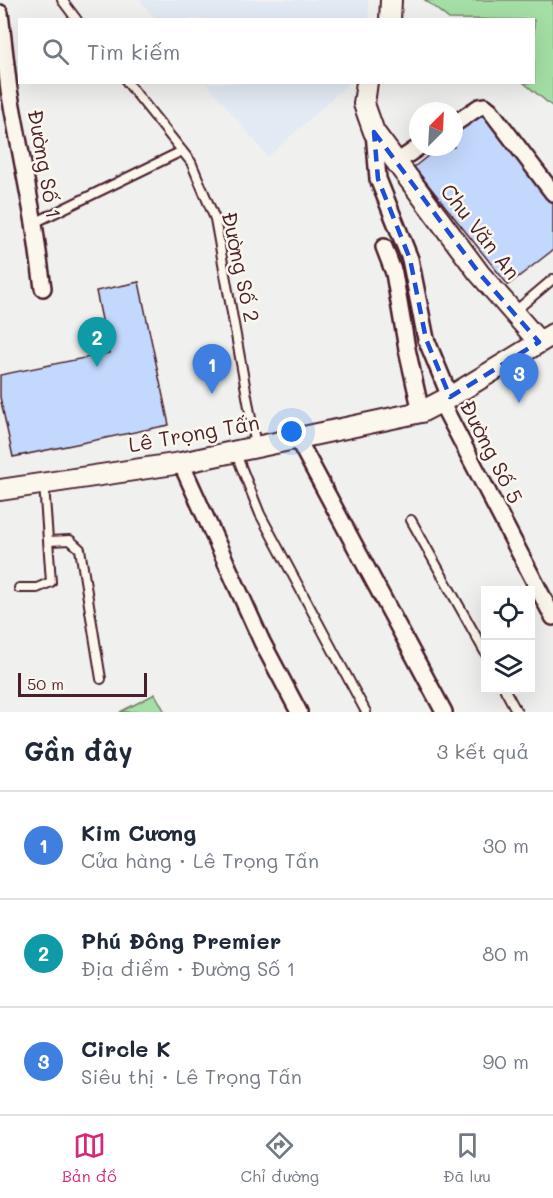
<!DOCTYPE html>
<html lang="vi">
<meta charset="utf-8">
<style>
:root{--surface:#fff;--page:#f6f6f7;--text:#1f2937;--muted:#747a83;--line:#e0e1e3;--accent:#db2777}
body{margin:0;font-family:Mali,sans-serif;background:var(--page);color:var(--text)}
.controls{position:absolute;right:18px;bottom:18px;display:grid;overflow:hidden;border-radius:0px;box-shadow:0 6px 24px #0002}
.controls button{width:54px;height:54px;display:grid;place-items:center;padding:0;border:0;border-bottom:2px solid var(--line);background:var(--surface);color:var(--text);font:30px sans-serif}
.compass{position:absolute;left:409px;top:102px;width:54px;height:54px;border-radius:50%;background:var(--surface);box-shadow:0 6px 24px #0002;rotate:24deg}
.scale{position:absolute;left:18px;bottom:15px;width:129px;box-sizing:border-box;padding-left:6px;border:3px solid #4a1f2b;border-top:0;font-size:16px;line-height:21px;white-space:nowrap;color:#4a1f2b;-webkit-text-stroke:4px #fbf7ec;paint-order:stroke}
.you{position:absolute;left:292px;top:432px;width:21px;height:21px;margin:-15px;border:4px solid #fff;border-radius:50%;background:#1a73e8;box-shadow:0 0 0 9px #1a73e833}
.badge{display:grid;place-items:center;width:39px;height:39px;border-radius:50%;background:var(--accent);color:#fff;font-size:20px;font-weight:700}
.pin{position:absolute;translate:-50% -50px;filter:drop-shadow(0 2px 3px #0008)}
.pin::after{content:'';position:absolute;top:32px;width:21px;height:18px;background:inherit;clip-path:polygon(0 0,100% 0,50% 100%)}
.list{margin:0;padding:0;list-style:none}
h2{display:flex;justify-content:space-between;align-items:center;height:78px;margin:0;padding:0 24px;font-size:26px}
h2 small{font-size:20px;font-weight:400;color:var(--muted)}
.list li{display:grid;grid-template-columns:39px 1fr auto;gap:18px;align-items:center;box-sizing:border-box;height:108px;padding:0 24px;border-top:2px solid var(--line)}
.list b{display:block;font-size:22px;white-space:nowrap}
.list p{margin:0;font-size:20px;white-space:nowrap;color:var(--muted)}
.list em{font-size:20px;font-style:normal;color:var(--muted)}
.icon{flex:none;width:33px;height:33px;fill:none;stroke:currentColor;stroke-width:2;stroke-linecap:round;stroke-linejoin:round}
.map{position:relative;flex:none;width:553px;height:712px;overflow:hidden}
.search{position:absolute;background:var(--surface);box-shadow:0 6px 24px #0002;left:18px;right:18px;top:18px;height:66px;display:flex;align-items:center;gap:15px;box-sizing:border-box;padding:0 21px;border-radius:0px;color:var(--muted);font-size:22px}
.sheet{height:402px;background:var(--surface)}
nav{display:flex;justify-content:space-around;align-items:center;box-sizing:border-box;height:84px;border-top:2px solid var(--line);background:var(--surface);font-size:16px;color:var(--muted)}
nav a{display:grid;justify-items:center;gap:3px}
nav .on{color:var(--accent)}
.map>svg:first-child{display:block}
</style>
<div class="map">
<svg width="553" height="712" viewBox="0 0 553 712">
<rect width="100%" height="100%" fill="#f0f1ef"/>
<filter id="ink" filterUnits="userSpaceOnUse"><feTurbulence type="fractalNoise" baseFrequency=".0167" numOctaves="2"/><feDisplacementMap in="SourceGraphic" scale="12" xChannelSelector="R" yChannelSelector="G"/><feConvolveMatrix kernelMatrix="1 2 1 2 8 2 1 2 1" color-interpolation-filters="sRGB"/></filter>
<g filter="url(#ink)">
<!-- built -->
<g fill="#e2eaf3">
<polygon points="140,0 368,0 369,19 156,19"/>
<polygon points="207,83 349,83 268,157"/>
</g>
<!-- green -->
<g fill="#a4dfa5" stroke="#777f68" stroke-width="1.5">
<polygon points="425,0 553,0 553,107 524,83 534,82 534,20 449,19"/>
<polygon points="155,694 165,712 120,712"/>
</g>
<!-- building -->
<g fill="#c2d8fc" stroke="#4a1f2b" stroke-width="1.5">
<polygon points="483,113 553,201 553,250 508,285 414,167 439,147 454,147 454,135"/>
<polygon points="139,282 169,425 13,457 0,397 0,375 109,353 96,291"/>
</g>
<g fill="none" stroke-linecap="round" stroke-linejoin="round">
<!-- service casing -->
<g stroke="#4a1f2b" stroke-width="12">
<g id="service">
<polyline points="62,0 77,20"/>
<polyline points="127,82 191,162 215,219 256,446"/>
<polyline points="34,223 182,151"/>
<polyline points="514,312 553,279"/>
<polyline points="236,454 260,514 366,712"/>
<polyline points="411,520 486,654"/>
<polyline points="49,541 70,540 80,549 101,679"/>
<polyline points="19,588 37,588 51,582 44,484"/>
<polyline points="505,690 517,712"/>
</g>
</g>
<!-- minor casing -->
<g stroke="#4a1f2b" stroke-width="20">
<g id="minor">
<polyline points="0,13 9,90 34,223 43,288"/>
<polyline points="454,124 479,107 485,106 490,110 553,193"/>
<polyline points="374,132 378,179 410,259 426,339 450,397"/>
<polyline points="397,162 419,147"/>
<polyline points="384,247 394,273 407,349 421,412"/>
<polyline points="441,402 553,617"/>
<polyline points="297,438 444,712"/>
<polyline points="181,463 262,642 299,712"/>
</g>
</g>
<!-- tertiary casing -->
<g stroke="#4a1f2b" stroke-width="24">
<g id="tertiary">
<polyline points="390,20 391,0"/>
<polyline points="367,82 364,104 374,132 479,273 539,342"/>
<polyline points="0,490 181,463 421,412 450,397 553,334"/>
</g>
</g>
<!-- service -->
<use href="#service" stroke="#fbf7ec" stroke-width="8"/>
<!-- minor -->
<use href="#minor" stroke="#fbf7ec" stroke-width="15"/>
<!-- tertiary -->
<use href="#tertiary" stroke="#fbf7ec" stroke-width="20"/>
</g>
</g>
<!-- marked area -->
<path fill="none" stroke="#1d4ed8" stroke-width="4.5" stroke-dasharray="12 8" stroke-linejoin="round" d="M374,132L479,273L539,342L450,397L426,339L410,259L378,179Z"/>
<g text-anchor="middle" stroke-width="5" stroke-linejoin="round" paint-order="stroke">
<!-- street labels -->
<g font-size="21" fill="#4a1f2b" stroke="#fbf7ec">
<text transform="translate(44 164) rotate(80)" y="7">Đường Số 1</text>
<text transform="translate(480 232) rotate(52)" y="7">Chu Văn An</text>
<text transform="translate(240 267) rotate(78)" y="7">Đường Số 2</text>
<text transform="translate(194 434) rotate(-10)" y="7">Lê Trọng Tấn</text>
<text transform="translate(491 452) rotate(63)" y="7">Đường Số 5</text>
</g>
</g>
</svg>
<div class="controls">
<button><svg class="icon" aria-label="locate" viewBox="0 0 24 24"><circle cx="12" cy="12" r="6"/><path d="M12 2v4M12 18v4M2 12h4M18 12h4"/></svg></button>
<button><svg class="icon" aria-label="layers" viewBox="0 0 24 24"><path d="M12 4l9 5-9 5-9-5zM3 14l9 5 9-5"/></svg></button>
</div>
<svg class="compass" viewBox="-18 -18 36 36"><path d="M0-13l5 13h-10z" fill="#e53935"/><path d="M0 13l5-13h-10z" fill="#747a83"/></svg>
<div class="scale">50 m</div>
<div class="you"></div>
<div class="pin badge" style="left:212px;top:394px;background:#3f7fe0">1</div>
<div class="pin badge" style="left:97px;top:367px;background:#0f9aa8">2</div>
<div class="pin badge" style="left:519px;top:403px;background:#3f7fe0">3</div>
<div class="search"><svg class="icon" aria-label="search" viewBox="0 0 24 24"><circle cx="10" cy="10" r="6"/><path d="M15 15l6 6"/></svg>Tìm kiếm</div>
</div>
<section class="sheet">
<h2>Gần đây<small>3 kết quả</small></h2>
<ul class="list">
<li><span class="badge" style="background:#3f7fe0">1</span><div><b>Kim Cương</b><p>Cửa hàng · Lê Trọng Tấn</p></div><em>30 m</em></li>
<li><span class="badge" style="background:#0f9aa8">2</span><div><b>Phú Đông Premier</b><p>Địa điểm · Đường Số 1</p></div><em>80 m</em></li>
<li><span class="badge" style="background:#3f7fe0">3</span><div><b>Circle K</b><p>Siêu thị · Lê Trọng Tấn</p></div><em>90 m</em></li>
</ul>
</section>
<nav>
<a class="on"><svg class="icon" aria-label="map" viewBox="0 0 24 24"><path d="M3 6l6-2 6 2 6-2v14l-6 2-6-2-6 2zM9 4v14M15 6v14"/></svg>Bản đồ</a>
<a><svg class="icon" aria-label="directions" viewBox="0 0 24 24"><path d="M12 3l9 9-9 9-9-9zM9 14v-3h6M13 9l2 2-2 2"/></svg>Chỉ đường</a>
<a><svg class="icon" aria-label="saved" viewBox="0 0 24 24"><path d="M7 4h10v16l-5-4-5 4z"/></svg>Đã lưu</a>
</nav>
